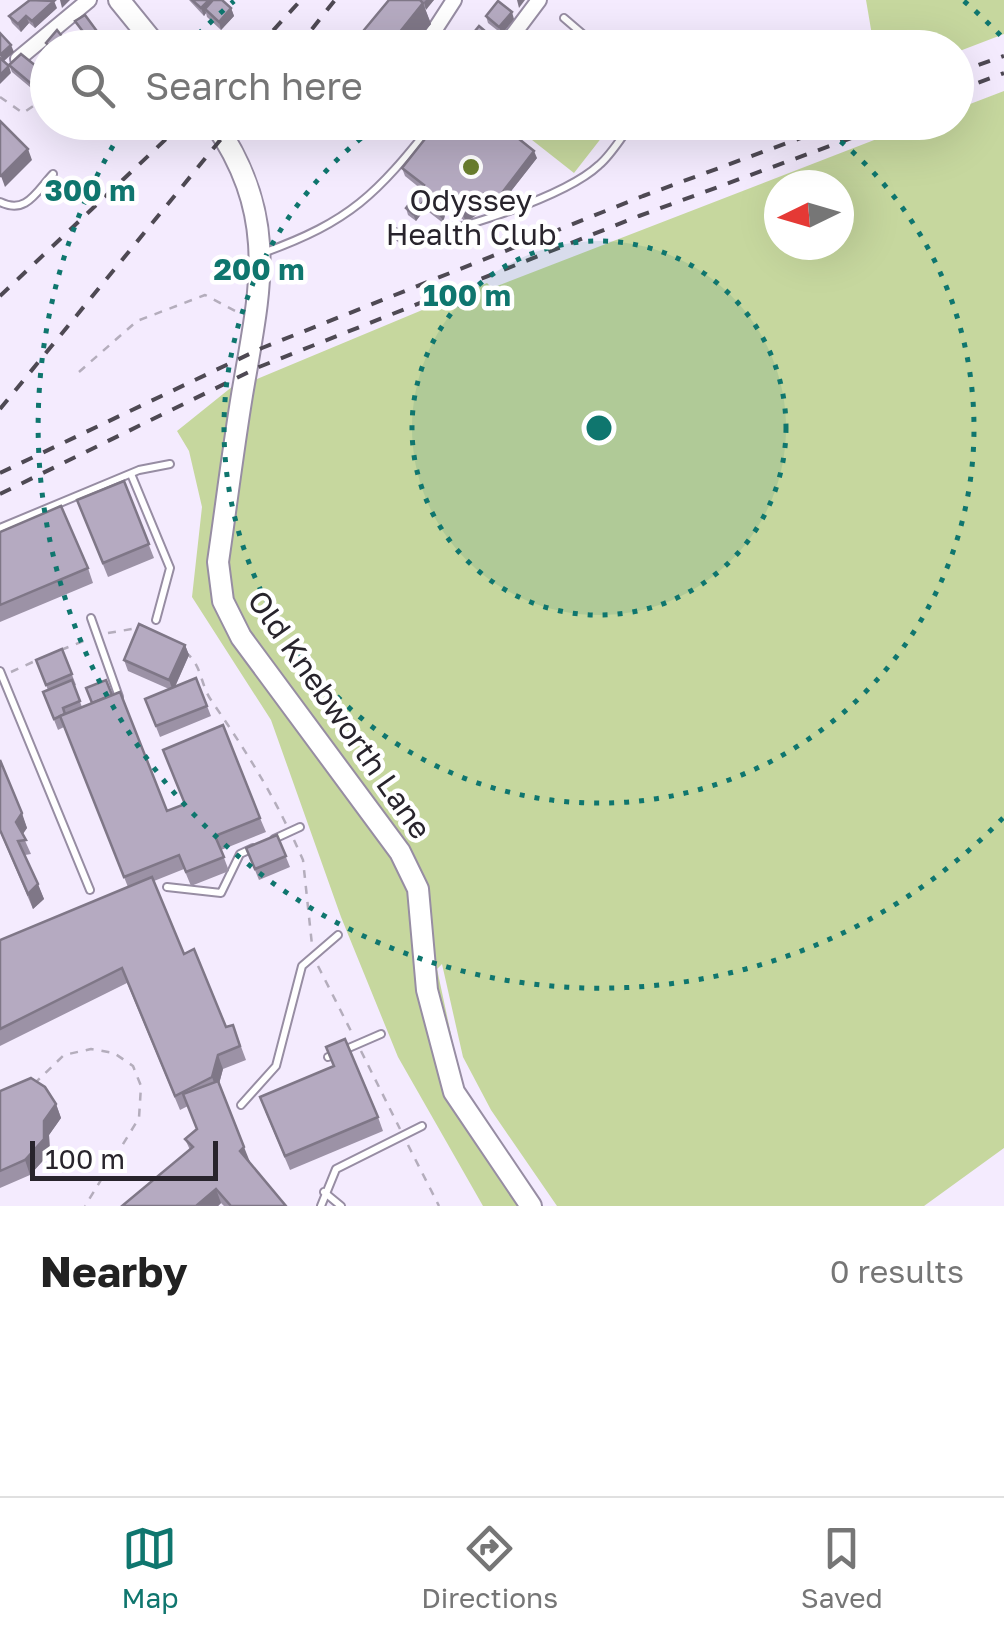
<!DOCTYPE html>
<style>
:root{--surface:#fff;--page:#f2f2f2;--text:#222;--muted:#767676;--line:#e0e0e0;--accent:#0f766e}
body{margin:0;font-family:"Golos Text",sans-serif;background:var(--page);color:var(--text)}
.compass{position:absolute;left:764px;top:170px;width:90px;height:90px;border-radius:50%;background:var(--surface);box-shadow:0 10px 40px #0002;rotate:265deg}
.scale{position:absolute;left:30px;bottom:25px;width:188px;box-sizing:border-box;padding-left:10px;border:5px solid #28242c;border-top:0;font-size:28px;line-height:35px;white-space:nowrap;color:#28242c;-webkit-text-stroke:8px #fff;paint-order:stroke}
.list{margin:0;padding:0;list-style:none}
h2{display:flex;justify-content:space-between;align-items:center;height:130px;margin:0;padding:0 40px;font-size:42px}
h2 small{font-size:32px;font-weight:400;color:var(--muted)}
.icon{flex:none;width:55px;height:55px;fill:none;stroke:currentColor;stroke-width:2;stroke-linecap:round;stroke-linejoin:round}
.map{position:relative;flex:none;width:1004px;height:1206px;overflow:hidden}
.search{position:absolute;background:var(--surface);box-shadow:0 10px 40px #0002;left:30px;right:30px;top:30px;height:110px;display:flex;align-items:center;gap:25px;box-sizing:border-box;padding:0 35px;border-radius:55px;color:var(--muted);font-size:38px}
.sheet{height:290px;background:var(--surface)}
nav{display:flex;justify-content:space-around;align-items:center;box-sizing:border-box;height:140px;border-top:2px solid var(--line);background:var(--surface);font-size:28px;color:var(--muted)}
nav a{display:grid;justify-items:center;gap:5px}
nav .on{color:var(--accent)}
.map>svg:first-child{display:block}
</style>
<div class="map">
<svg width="1004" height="1206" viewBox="0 0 1004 1206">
<rect width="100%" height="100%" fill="#f4ebfe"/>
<!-- green -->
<g fill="#c6d79e" fill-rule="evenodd">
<polygon points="866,0 1004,0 1004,34 957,52 956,48 874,47"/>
<path d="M1004,91V1148L924,1206H557L491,1110L463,1057L442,964L437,969L462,1086L436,1004L428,915L228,598L224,562L252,381L487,283L492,288L918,123L956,122L957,109ZM779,185H839V245H779Z"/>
<polygon points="538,123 538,122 613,123 574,173 527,136"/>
<path d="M238,382L216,599L394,854C425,917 419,989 437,1055C452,1112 486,1162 525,1206H483L398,1057L341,917L271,720L192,597L202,507L189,451L177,431Z"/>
</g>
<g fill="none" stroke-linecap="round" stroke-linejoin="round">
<!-- lane casing -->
<g stroke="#978da3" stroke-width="10">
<g id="lane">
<polyline points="564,18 599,48"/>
<path d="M0,202C26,215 36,192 53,174"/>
<path d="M395,232L402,239C448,235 565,197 599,165C612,154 622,136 633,122"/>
<path d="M263,253C351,221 376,195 434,122"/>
<polyline points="131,474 170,568 156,620"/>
<polyline points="0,528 139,470 170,464"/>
<polyline points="91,618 119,697"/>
<polyline points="0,671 90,890"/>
<polyline points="274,839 300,827"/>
<polyline points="167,887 221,893 240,854 253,848"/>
<polyline points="328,1057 381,1034"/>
<polyline points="241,1105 276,1066 302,966 338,935"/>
<polyline points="324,1192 341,1206"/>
<polyline points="321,1206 336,1169 422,1126"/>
</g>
</g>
<!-- street casing -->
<g stroke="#978da3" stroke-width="18">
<g id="street">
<polyline points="423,48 454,0"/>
<polyline points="503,48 539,0"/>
<polyline points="18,59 89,0"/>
</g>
</g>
<!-- secondary casing -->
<g stroke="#978da3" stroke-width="24">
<g id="secondary">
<polyline points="119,0 158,48"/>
<path d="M214,122C280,218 260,289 242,395C233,450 226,507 218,562L223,601L241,637L400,852L418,889L427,990L454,1092L531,1206"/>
</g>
</g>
<!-- path -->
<g stroke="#b4adbc" stroke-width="2.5" stroke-dasharray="8 8" stroke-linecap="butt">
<polyline points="0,97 23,113 48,96"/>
<polyline points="79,372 137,321 205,295 237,312"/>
<polyline points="108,633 138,628"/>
<polyline points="61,650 86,640"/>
<path d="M185,652C202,664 200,684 211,700C239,741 264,779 286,824"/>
<polyline points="11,672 35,661"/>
<polyline points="294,840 303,860 312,945"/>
<polyline points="318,966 353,1035"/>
<polyline points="361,1051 400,1129"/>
<polyline points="34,1084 64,1055 91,1049 114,1053 133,1066 141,1086 139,1118 85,1206"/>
<polyline points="408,1145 439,1206"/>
</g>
<!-- lane -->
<use href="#lane" stroke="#fff" stroke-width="6"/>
<!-- street -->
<use href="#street" stroke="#fff" stroke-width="14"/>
<!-- secondary -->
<use href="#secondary" stroke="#fff" stroke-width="20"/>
<!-- rail -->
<g stroke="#4e4953" stroke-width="4" stroke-dasharray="12 12" stroke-linecap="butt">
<polyline points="257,48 301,0"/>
<polyline points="297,48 335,0"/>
<polyline points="956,73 1004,56"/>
<polyline points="956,91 1004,73"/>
<polyline points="0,296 184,122"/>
<polyline points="0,409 235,122"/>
<polyline points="0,473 262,348 643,196 844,122"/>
<polyline points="0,494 259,367 639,216 895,122"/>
</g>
</g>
<!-- wall -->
<g fill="#9c92a6">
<polygon points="189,0 222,0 231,8 234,16 221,30 207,17 206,13 204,16"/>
<polygon points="389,0 434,0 425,9 431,24 411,48 363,48 359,36"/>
<polygon points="57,8 35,28 29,23 21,32 12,23 9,16"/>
<polygon points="486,16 514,19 502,34 488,23"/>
<polygon points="9,65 46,74 48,82 37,93 12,72"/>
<polygon points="449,135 537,158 497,209 487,201 484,210 466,222 447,207 443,223 425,209 416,221 408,215 406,208 421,189 405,176 402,168"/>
<polygon points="124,481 154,558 108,577 77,500"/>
<polygon points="0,532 88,568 93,583 0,622"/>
<polygon points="185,645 189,655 175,687 196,678 211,716 160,737 145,699 169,689 128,671 124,660"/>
<polygon points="62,649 76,685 74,686 82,707 112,695 167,811 260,818 266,832 221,850 229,871 191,886 184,869 154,881 184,954 226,1027 233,1025 246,1060 223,1069 219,1084 249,1162 286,1206 224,1206 221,1203 218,1206 122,1206 190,1150 185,1139 197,1129 188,1106 180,1110 127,983 0,1046 0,940 128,887 64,727 58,730 43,692 48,690 36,660"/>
<polygon points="0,760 27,828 22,834 31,854 25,855 44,899 33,909 0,832"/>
<polygon points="277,835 290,867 259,880 246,848"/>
<polygon points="0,1091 56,1104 61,1118 49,1135 50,1153 30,1175 0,1188"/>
<polygon points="265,1111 378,1117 383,1131 290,1170"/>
</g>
<!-- shaded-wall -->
<g fill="#7f7787">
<polygon points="60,0 70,0 62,8"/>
<polygon points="209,0 217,0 205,9 206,13 204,16 201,8"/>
<polygon points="426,0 434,0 426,10 424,2"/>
<polygon points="517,0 525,0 519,8"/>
<polygon points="54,1 57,8 35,28 32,21"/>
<polygon points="423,3 431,24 411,48 387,48"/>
<polygon points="231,8 234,16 221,30 219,22"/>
<polygon points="512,12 514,19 502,34 499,27"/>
<polygon points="26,16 29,23 21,32 18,24"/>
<polygon points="99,34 100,38 91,45 90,41"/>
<polygon points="492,37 495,44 492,48 484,48"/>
<polygon points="11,45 14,52 3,62 0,55"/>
<polygon points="9,66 11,73 0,84 0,75"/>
<polygon points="46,74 48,82 37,93 34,86"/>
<polygon points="28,149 32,160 5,187 1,176"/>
<polygon points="534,151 537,158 497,209 495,202"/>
<polygon points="484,194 487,201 484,210 466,222 463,215"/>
<polygon points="444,200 447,207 443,223 441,216"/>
<polygon points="423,202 425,209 416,221 413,214"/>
<polygon points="185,645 189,655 173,691 169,680"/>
<polygon points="22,813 27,828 21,837 16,822"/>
<polygon points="38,884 44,899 33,909 28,894"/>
<polygon points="218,1055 223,1069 217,1091 212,1077"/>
<polygon points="56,1104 61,1118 49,1135 50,1153 30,1175 25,1160 44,1121"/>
<polygon points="244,1147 250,1162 245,1166 240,1151"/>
<polygon points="216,1189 221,1203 218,1206 196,1206"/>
</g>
<!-- building -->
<g fill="#b5aac1" stroke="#7f7787" stroke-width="2.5">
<polygon points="30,0 54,1 32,21 26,16 18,24 9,16"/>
<polygon points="192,0 209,0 201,8"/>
<polygon points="213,0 222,0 231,8 219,22 205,9"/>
<polygon points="389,0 420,0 423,3 387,48 373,48 359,36"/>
<polygon points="498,1 512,12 499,27 486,16"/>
<polygon points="85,15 99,34 90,41 75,21"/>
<polygon points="479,26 492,37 484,48 474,48 467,41"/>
<polygon points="57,30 71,48 51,48 46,43"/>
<polygon points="446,32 464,48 433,48"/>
<polygon points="0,33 11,45 0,55"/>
<polygon points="21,54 46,74 34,86 9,65"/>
<polygon points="0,58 9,66 0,75"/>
<polygon points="0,121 28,149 1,176 0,175"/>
<polygon points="458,122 498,122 534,151 495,202 484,194 482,202 463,215 444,200 441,216 423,202 413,214 406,208 424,185 402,168 436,125 449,135"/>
<polygon points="124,481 149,544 103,563 77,500"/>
<polygon points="61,506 88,568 0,605 0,532"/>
<polygon points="139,624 185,645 169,680 124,660"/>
<polygon points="62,649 72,674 46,685 36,660"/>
<polygon points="196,678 207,706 156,726 145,699"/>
<polygon points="72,680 80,701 63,708 65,714 54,719 43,692"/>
<polygon points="106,680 112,695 92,703 86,688"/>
<polygon points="120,692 167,811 185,804 163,750 223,725 260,818 215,836 224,857 186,872 179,855 124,877 60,716"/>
<polygon points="0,760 22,813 16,822 26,840 18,841 38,884 28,894 0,830"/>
<polygon points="277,835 286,856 255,869 246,848"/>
<polygon points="152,877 184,954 194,949 226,1027 233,1025 240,1046 218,1055 212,1077 175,1096 122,968 0,1029 0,940"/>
<polygon points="345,1039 378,1117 285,1156 260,1097 334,1066 326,1047"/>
<polygon points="31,1078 45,1087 56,1104 44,1121 44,1139 25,1160 0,1171 0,1091"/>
<polygon points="218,1081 244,1147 240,1151 286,1206 231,1206 216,1189 196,1206 122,1206 193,1147 185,1139 197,1129 183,1094"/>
</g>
<!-- distance rings -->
<circle cx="599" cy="428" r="187" fill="#0f766e" fill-opacity=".12"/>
<g fill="none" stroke="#0f766e" stroke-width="5" stroke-dasharray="5 10">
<circle cx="599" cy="428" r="187"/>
<path d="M817 123A375 375 0 1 1 381 123"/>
<path d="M1003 818A562 562 0 0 1 125 126M188 45A562 562 0 0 1 234 1M964 1A562 562 0 0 1 1003 38"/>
</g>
<!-- markers -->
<circle fill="#6a7e2e" stroke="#fff" stroke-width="4" cx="471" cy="167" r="10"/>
<g text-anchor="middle" stroke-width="9" stroke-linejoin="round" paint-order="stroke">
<!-- poi labels -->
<g font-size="30" fill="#28242c" stroke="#fff">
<text x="471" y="211">Odyssey<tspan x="471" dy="34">Health Club</tspan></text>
</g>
<!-- street labels -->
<g font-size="30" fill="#28242c" stroke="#fff">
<text transform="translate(339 715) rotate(55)" y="10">Old Knebworth Lane</text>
</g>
</g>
<circle cx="599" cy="428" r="15" fill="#0f766e" stroke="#fff" stroke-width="5"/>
<g font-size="30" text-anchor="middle" font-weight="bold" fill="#0f766e" stroke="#fff" stroke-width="9" stroke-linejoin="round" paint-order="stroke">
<text x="90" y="201">300 m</text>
<text x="259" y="280">200 m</text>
<text x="467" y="306">100 m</text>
</g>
</svg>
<svg class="compass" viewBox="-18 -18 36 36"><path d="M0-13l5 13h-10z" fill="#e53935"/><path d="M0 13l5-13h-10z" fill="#767676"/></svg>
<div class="scale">100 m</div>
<div class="search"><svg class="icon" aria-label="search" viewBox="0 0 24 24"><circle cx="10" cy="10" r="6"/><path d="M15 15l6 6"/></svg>Search here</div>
</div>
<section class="sheet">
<h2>Nearby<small>0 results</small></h2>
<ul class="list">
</ul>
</section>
<nav>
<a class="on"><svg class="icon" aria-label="map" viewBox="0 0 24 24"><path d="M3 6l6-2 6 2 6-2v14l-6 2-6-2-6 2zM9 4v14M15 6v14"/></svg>Map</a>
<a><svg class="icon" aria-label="directions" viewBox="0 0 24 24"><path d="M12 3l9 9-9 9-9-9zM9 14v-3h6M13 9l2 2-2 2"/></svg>Directions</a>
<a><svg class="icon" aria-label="saved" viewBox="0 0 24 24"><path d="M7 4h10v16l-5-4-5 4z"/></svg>Saved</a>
</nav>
